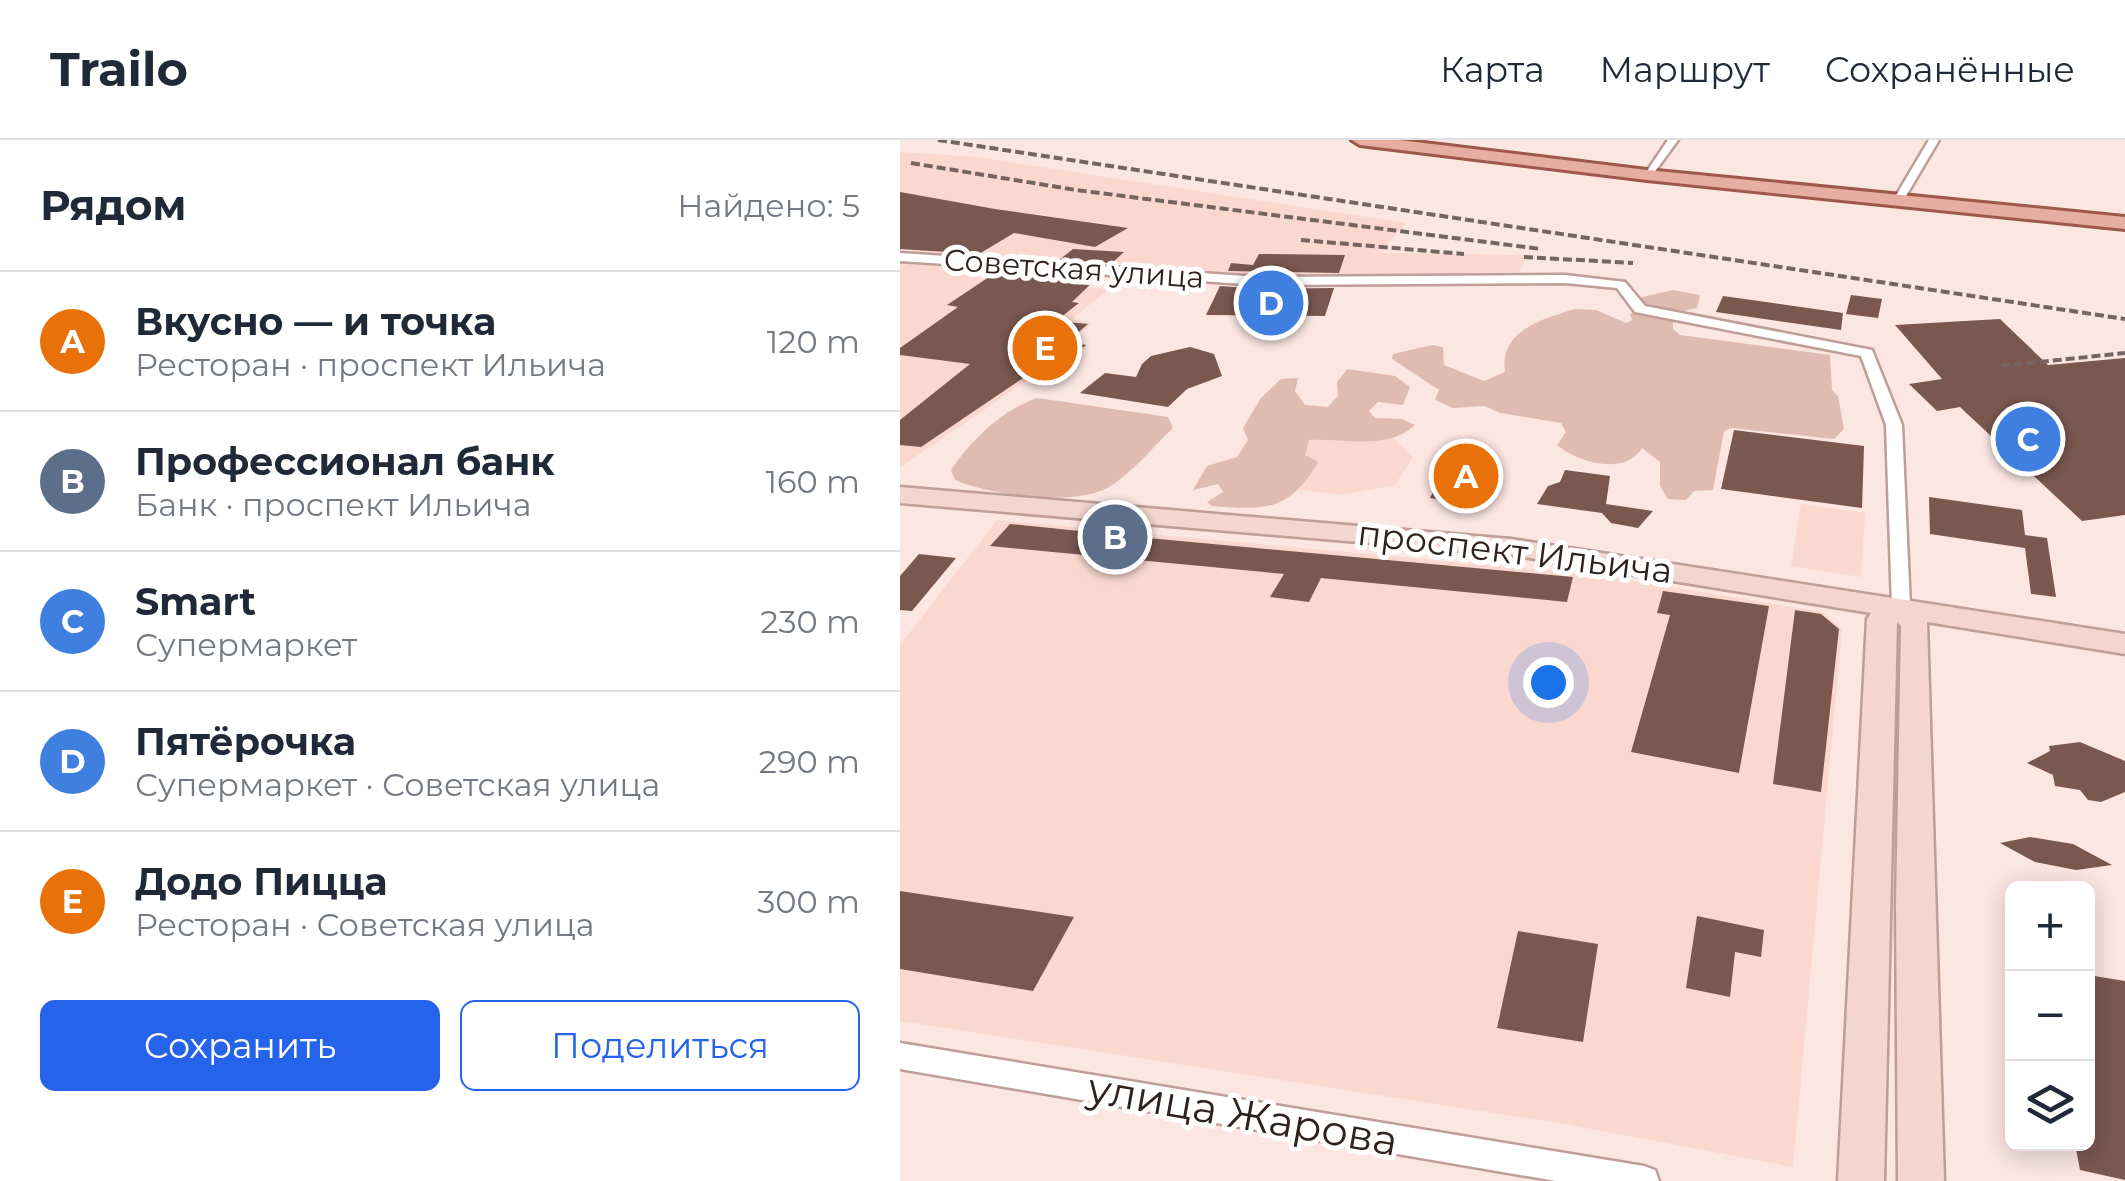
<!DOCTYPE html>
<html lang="ru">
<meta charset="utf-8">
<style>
:root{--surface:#fff;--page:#f2f2f3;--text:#1f2937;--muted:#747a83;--line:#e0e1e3;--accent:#2563eb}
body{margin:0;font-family:Montserrat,sans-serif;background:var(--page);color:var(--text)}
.controls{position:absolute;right:30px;bottom:30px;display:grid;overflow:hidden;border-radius:15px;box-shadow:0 5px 25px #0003}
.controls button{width:90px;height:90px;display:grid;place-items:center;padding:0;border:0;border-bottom:2px solid var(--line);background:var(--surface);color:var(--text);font:50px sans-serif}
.you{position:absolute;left:648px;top:542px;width:35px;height:35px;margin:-25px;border:8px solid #fff;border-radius:50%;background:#1a73e8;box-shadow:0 0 0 15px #1a73e833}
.badge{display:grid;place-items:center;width:65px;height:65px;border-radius:50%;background:var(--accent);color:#fff;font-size:32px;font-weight:700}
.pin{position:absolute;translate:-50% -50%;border:5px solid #fff;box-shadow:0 2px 10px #0006}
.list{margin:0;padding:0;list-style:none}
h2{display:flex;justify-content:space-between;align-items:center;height:130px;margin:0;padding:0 40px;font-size:42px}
h2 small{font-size:32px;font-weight:400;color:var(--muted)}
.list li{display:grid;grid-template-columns:65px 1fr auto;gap:30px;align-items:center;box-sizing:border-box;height:140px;padding:0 40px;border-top:2px solid var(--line)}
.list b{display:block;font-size:38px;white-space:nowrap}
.list p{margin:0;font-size:32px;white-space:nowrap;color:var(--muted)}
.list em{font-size:32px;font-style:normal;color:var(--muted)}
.actions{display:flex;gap:20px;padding:30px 40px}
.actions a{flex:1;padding:22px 0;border:2px solid var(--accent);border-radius:15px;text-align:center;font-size:35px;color:var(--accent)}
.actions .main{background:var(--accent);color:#fff}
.icon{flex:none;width:55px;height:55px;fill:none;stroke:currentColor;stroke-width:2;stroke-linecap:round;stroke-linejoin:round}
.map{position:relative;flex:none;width:1225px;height:1041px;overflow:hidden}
header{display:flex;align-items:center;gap:60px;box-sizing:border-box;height:140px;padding:0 50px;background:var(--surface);border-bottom:2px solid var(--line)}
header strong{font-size:48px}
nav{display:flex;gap:55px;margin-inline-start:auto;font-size:35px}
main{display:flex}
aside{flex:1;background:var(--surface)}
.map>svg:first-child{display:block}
</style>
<header>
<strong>Trailo</strong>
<nav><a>Карта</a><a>Маршрут</a><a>Сохранённые</a></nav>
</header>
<main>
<aside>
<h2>Рядом<small>Найдено: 5</small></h2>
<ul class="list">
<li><span class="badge" style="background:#e8710a">A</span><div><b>Вкусно — и точка</b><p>Ресторан · проспект Ильича</p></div><em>120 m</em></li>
<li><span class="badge" style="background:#5c6f8a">B</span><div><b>Профессионал банк</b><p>Банк · проспект Ильича</p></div><em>160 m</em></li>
<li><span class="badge" style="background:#3f7fe0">C</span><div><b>Smart</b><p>Супермаркет</p></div><em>230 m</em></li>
<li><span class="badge" style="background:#3f7fe0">D</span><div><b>Пятёрочка</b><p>Супермаркет · Советская улица</p></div><em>290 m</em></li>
<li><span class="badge" style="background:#e8710a">E</span><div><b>Додо Пицца</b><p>Ресторан · Советская улица</p></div><em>300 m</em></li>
</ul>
<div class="actions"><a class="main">Сохранить</a><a>Поделиться</a></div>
</aside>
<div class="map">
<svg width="1225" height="1041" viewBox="0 0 1225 1041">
<rect width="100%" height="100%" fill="#fbe6e1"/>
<!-- built -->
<g fill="#fad8d0">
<polygon points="0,12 77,17 506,83 479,113 627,115 620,132 354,137 66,118 0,109"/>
<polygon points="0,120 91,126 79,139 209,149 172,179 192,183 122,244 0,327"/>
<polygon points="485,290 513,317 495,345 441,355 366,345 362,293"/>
<polygon points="901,364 965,373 961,437 891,426"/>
<polygon points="97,380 698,435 922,472 942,489 893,1027 665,984 0,881 0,505"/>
</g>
<!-- green -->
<g fill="#dfbbb2">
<polygon points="773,150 800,155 797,168 783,171 740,163 742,157"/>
<path d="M675,169L696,170L726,183L732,180L730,174L738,171L773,179V189L780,195L930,215L932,250L938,256L944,289L934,299L832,288L824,291L813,350L794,351L786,360L768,359L760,346V322L742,308C725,336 679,323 657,305L666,292L661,283L601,273L584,266L553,268L535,260L539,250L492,219L493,214L532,205L543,207L544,225L584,241L605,232C599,190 643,179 675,169Z"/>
<path d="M447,229L495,236L510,247L503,265L478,262L469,271L475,278L502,279L515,285C487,311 444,298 409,300L405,315L418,322C389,372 365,370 312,366L307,362L323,352L318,344L293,350L307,326L337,317L348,300L343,288L361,258L381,239L398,238L395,251L405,265L428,267L438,256L437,242Z"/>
<path d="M137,258L268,277L273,288C253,307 232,333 209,347C175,367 89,355 55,340L51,330C73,298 101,271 137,258Z"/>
</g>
<!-- building -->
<g fill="#7a574f">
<polygon points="0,52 95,69 228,88 195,107 114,93 79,114 0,109"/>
<polygon points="173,109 224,112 212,123 159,120"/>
<polygon points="359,114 372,114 445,115 439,133 328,131 331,123 353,125"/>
<polygon points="98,131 197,138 172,162 179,163 156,181 188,184 167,202 186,205 154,232 135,230 21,307 0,305 0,280 70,224 0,215 0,208 58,167 47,165"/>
<polygon points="320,146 360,149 434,148 425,176 306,175"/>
<polygon points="951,155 982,159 978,178 946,174"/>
<polygon points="823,156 943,173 941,190 816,172"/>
<polygon points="1100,179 1148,225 1225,218 1225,375 1182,381 1060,267 1037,271 1009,244 1042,239 995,185"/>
<polygon points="290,207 314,214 322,236 287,249 268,267 180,253 205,233 236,237 242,224 251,216"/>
<polygon points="834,290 964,306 962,368 821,349"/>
<polygon points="556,311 594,316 570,364 530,358"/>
<polygon points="665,330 710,336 706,364 753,371 738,388 711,383 702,373 637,364 648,346 660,342"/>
<polygon points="1029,357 1122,370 1125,395 1147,398 1156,457 1131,454 1125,408 1030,394"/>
<polygon points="110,384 248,398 673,437 667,462 421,438 409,462 370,457 384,434 90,406"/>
<polygon points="19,414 56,418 12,471 0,470 0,436"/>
<polygon points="763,451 869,466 839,633 731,612 770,475 757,473"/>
<polygon points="895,470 921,474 939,489 921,652 873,644"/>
<polygon points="1180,602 1225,621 1225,652 1201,662 1188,660 1180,650 1155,646 1153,635 1127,623 1150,611 1149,606"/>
<polygon points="1130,697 1173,704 1212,725 1176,730 1135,722 1100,703"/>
<polygon points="0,751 174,777 133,851 0,829"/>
<polygon points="797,776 864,790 861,817 835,812 830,857 786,848"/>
<polygon points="618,791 698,804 683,902 597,888"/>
<polygon points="1188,835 1225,841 1225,1040 1180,1030 1175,1004 1188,1004"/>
</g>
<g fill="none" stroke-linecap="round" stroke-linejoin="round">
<!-- street casing -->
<g stroke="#be9e96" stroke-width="5">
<g id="street">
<polygon points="768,0 778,0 751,37 743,37"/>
<polygon points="1029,0 1039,0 1003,61 995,61 994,59"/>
<polygon points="0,113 360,137 665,135 725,142 745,166 972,210 1002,285 1010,467 1001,473 992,467 986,285 961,216 740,173 735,172 717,148 665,143 360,145 0,121"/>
<polygon points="0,903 744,1026 755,1030 759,1041 656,1041 0,929"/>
</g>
</g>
<!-- secondary casing -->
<g stroke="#be9e96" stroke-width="5">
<polygon id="secondary" points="0,347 611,399 1225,494 1225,514 1027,482 1044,1041 998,1041 996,765 1001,486 997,482 984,1041 938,1041 967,479 971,473 611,415 0,363"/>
</g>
<!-- primary casing -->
<g stroke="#9c5849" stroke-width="6">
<polygon id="primary" points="452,0 499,0 747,30 1225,77 1225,89 747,40 460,5"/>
</g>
<!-- street -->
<use href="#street" fill="#fff" fill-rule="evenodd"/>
<!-- secondary -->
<use href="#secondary" fill="#f3d6cf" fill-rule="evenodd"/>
<!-- primary -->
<use href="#primary" fill="#e7ada0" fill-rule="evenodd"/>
<!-- rail -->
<g stroke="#756561" stroke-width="4" stroke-dasharray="9 4" stroke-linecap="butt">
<polyline points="38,0 1225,179"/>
<polyline points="11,23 176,50 641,109"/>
<polyline points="401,100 564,114"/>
<polyline points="624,117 733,123"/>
<polyline points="1101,226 1225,213"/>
</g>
</g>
<g text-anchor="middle" stroke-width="10" stroke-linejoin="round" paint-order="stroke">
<!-- far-street labels -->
<g font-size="30" fill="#2e211e" stroke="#fff">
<text transform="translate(174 129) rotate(4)" y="10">Советская улица</text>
</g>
<!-- street labels -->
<g font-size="35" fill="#2e211e" stroke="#fff">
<text transform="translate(615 412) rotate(7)" y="12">проспект Ильича</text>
</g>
<!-- near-street labels -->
<g font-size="42" fill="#2e211e" stroke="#fff">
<text transform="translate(343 974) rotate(10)" y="15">улица Жарова</text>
</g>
</g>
</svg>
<div class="controls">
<button>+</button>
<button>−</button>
<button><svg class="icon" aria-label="layers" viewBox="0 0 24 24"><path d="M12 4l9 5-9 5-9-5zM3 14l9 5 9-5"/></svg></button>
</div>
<div class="you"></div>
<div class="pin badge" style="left:566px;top:336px;background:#e8710a">A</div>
<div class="pin badge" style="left:215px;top:397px;background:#5c6f8a">B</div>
<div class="pin badge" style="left:1128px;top:299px;background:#3f7fe0">C</div>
<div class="pin badge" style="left:371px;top:163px;background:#3f7fe0">D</div>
<div class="pin badge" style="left:145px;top:208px;background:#e8710a">E</div>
</div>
</main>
